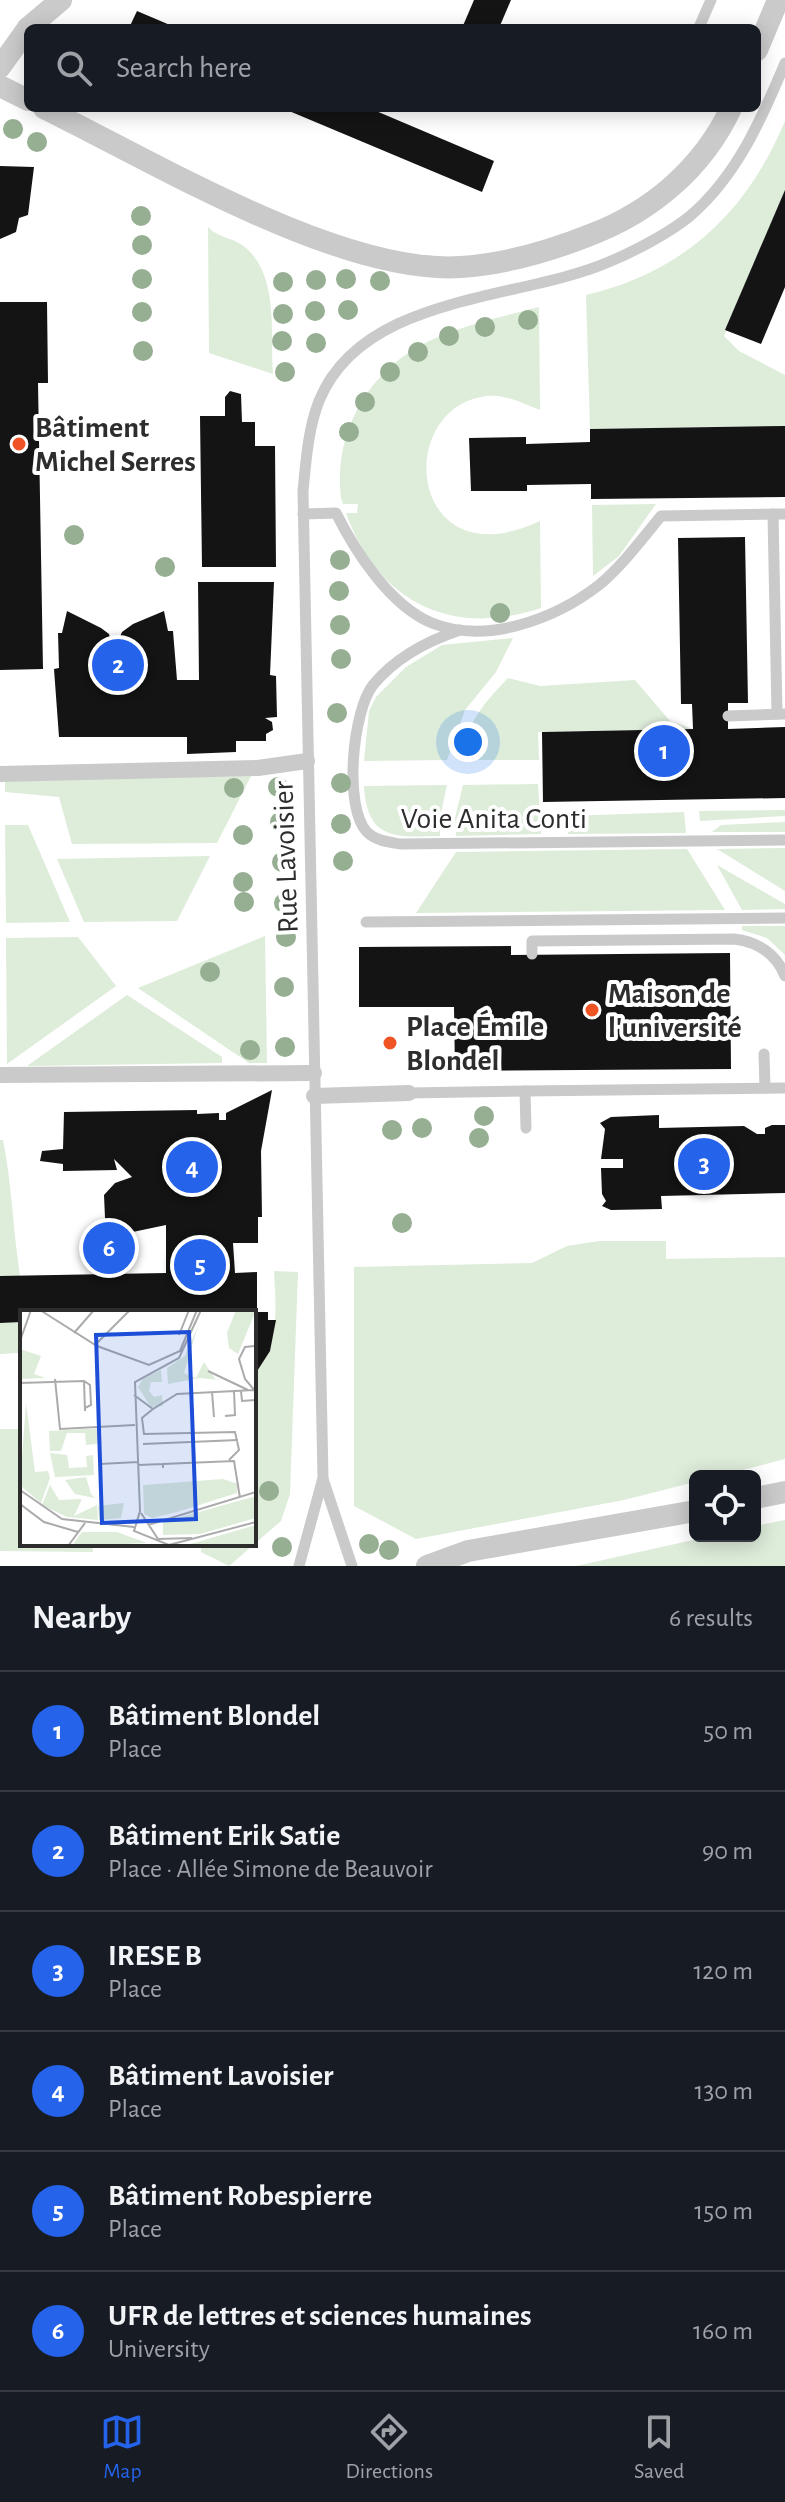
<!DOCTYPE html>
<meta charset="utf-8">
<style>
:root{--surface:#171b24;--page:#20242c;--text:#f1f3f6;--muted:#9ea1a6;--line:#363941;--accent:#2563eb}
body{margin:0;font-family:"Alegreya Sans",sans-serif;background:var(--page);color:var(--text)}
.controls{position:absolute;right:24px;bottom:24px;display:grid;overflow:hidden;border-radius:12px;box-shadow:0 4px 20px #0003}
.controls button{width:72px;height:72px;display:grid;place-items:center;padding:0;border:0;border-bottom:2px solid var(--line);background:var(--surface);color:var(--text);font:40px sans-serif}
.you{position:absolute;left:468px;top:742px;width:28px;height:28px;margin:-20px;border:6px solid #fff;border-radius:50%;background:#1a73e8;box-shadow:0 0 0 12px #1a73e833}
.badge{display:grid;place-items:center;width:52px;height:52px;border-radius:50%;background:var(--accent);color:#fff;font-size:26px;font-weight:700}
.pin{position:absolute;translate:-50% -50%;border:4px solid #fff;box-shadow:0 2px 8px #0006}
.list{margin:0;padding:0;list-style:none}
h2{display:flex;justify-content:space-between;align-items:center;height:104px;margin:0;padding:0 32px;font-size:34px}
h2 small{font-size:26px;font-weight:400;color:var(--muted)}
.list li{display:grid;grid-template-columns:52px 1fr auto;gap:24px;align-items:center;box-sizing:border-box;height:120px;padding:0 32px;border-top:2px solid var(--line)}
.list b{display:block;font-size:30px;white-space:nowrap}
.list p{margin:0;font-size:26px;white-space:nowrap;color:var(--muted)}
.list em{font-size:26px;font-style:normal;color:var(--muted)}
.icon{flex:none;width:44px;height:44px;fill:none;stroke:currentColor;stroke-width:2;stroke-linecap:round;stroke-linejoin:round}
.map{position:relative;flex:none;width:785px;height:1566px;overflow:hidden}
.search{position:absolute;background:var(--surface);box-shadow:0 4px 20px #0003;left:24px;right:24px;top:24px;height:88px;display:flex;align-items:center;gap:20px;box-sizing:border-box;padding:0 28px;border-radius:12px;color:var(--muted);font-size:30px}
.sheet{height:824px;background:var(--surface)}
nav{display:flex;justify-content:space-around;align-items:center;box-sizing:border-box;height:112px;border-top:2px solid var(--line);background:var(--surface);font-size:22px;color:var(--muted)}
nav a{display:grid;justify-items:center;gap:4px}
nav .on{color:var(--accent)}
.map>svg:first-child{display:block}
</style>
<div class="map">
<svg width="785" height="1566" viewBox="0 0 785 1566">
<rect width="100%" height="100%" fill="#fff"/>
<!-- green -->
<g fill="#deecda">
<path d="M785,121V190L724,336L739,351L785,375V426L590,429L586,295C684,272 747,212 785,121Z"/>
<path d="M208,227C218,238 235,238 246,248C279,277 270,333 273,374L209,353Z"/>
<path d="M539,307L540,410C524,404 505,394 487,396C392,407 408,583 540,521L541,608C451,638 378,602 346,513H357L358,504H343L341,498C333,433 368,371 427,342C462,325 502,317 539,307Z"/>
<polygon points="656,504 619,556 593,576 592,505"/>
<polygon points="513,638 496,672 465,710 447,760 364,761 369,711 376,697 406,667 442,645"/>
<path d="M508,678L540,686L635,680L670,721L693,729L538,732L539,760H462C463,726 486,701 508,678Z"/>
<polygon points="251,776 217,843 72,844 59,797 5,792 5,779"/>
<polygon points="538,784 541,834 456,836 455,818 463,785"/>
<path d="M447,785L440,817V836C396,837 367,841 364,786Z"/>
<polygon points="785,810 785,816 700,821 699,811"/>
<polygon points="684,812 686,833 568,834 567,816"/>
<polygon points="785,822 785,832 712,832 721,825"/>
<polygon points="5,825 28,825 70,922 6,923"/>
<polygon points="785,848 785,891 717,849"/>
<polygon points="687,849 725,910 416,913 456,852"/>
<polygon points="210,856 177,921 84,922 57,859"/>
<polygon points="717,865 785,904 785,909 742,910"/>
<polygon points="742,926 785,926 785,955 767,938 742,930"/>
<polygon points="265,936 267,1063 249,1063 138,988"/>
<polygon points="78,937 116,986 7,1064 6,938"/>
<polygon points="127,995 222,1057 222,1063 27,1066"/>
<path d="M0,1140H3C12,1185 13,1230 20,1276H0Z"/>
<polygon points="599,1241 666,1241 666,1259 785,1257 785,1459 720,1476 695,1476 695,1482 624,1500 416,1539 354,1506 354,1267 532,1263 567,1246"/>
<path d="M274,1271L298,1272L290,1494L281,1521L229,1566L201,1552V1544H254V1375C280,1343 276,1310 274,1271Z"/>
<polygon points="22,1322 22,1370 18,1353 0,1354 0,1323"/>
<polygon points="0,1429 22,1429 22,1544 92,1544 93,1552 0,1551"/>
<polygon points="785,1520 785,1566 576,1566 711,1536 755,1536 755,1526"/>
</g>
<!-- building -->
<g fill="#141414">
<polygon points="474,0 511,0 499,28 462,28"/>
<polygon points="137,11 177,28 129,28"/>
<polygon points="282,108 369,108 494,161 482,192"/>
<polygon points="0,166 34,167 28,215 19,218 16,232 0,239"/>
<polygon points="785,190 785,287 761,344 725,330"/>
<polygon points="0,302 47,302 48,383 38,383 43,669 0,670"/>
<polygon points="230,391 241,394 242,422 255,422 255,446 275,446 276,567 202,567 200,416 225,416 225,397"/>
<polygon points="785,426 785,497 591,499 591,484 527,485 527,491 471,491 469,438 526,437 526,444 590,442 590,429"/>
<polygon points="745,537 748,703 728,703 728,729 785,727 785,798 543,802 542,732 693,729 692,704 681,704 678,538"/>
<polygon points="198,582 274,582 270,675 276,676 277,717 265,718 272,722 273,730 266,734 266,741 236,741 236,752 187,754 187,737 59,737 54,669 59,668 58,633 62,633 67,611 101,628 109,634 111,642 118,641 122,632 133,624 164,611 168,631 173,631 177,680 199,680"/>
<polygon points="511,946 511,955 730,953 731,1069 455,1071 454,1007 359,1007 359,947"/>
<polygon points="272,1090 261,1151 262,1217 258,1217 258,1243 233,1243 235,1273 257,1272 257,1312 268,1312 268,1320 276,1320 270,1351 254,1376 254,1312 22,1312 22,1322 0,1323 0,1276 166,1273 166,1225 128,1233 105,1218 104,1195 115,1183 132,1177 114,1159 117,1170 63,1171 63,1164 40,1161 42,1151 63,1149 64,1112 197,1110 197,1114 219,1113 219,1120 226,1120 226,1113"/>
<polygon points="659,1115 659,1128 744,1126 757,1134 765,1134 765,1128 772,1125 785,1125 785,1193 661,1196 662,1209 611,1210 602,1206 606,1201 602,1194 601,1168 623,1168 623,1159 601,1159 605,1129 600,1123 611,1117"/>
</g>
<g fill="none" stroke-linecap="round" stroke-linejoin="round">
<!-- service -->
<g stroke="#cacaca" stroke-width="11">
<polyline points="700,25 711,0"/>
<path d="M303,514L336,513C355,551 390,606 432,623C486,645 555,619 599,585C622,566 642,539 661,516L785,514"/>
<polyline points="773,514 777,714"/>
<path d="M460,630C427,641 396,657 373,685C353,710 343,807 367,832C376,841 389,842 401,844L785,840"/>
<polyline points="728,716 785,714"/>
<polyline points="366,922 785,918"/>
<path d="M532,954V941L734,939C758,942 776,953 785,976"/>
<polyline points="764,1054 765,1088"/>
<polyline points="409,1093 525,1091"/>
<polyline points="526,1128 525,1091 785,1088"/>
<polyline points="323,1479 352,1566"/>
<path d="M299,1566L323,1478L303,491C306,461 308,429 319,401C363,293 521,301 611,261C633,252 671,232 690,216C737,176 762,118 785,63"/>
</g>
<!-- pedestrian -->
<g stroke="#cacaca" stroke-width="16">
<polyline points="0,774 258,768 307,761"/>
<polyline points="0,1075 314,1073"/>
<polyline points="314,1096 409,1093"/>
</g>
<!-- minor -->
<g stroke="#cacaca" stroke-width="22">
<polyline points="28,28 61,0"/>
<polyline points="757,50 778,0"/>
<polyline points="0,67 28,28"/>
<polyline points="0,86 28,100"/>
<path d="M44,108C152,161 341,275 461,267C504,264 550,251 590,235C651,212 703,168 731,108"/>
<polyline points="755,1498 785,1492"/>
<polyline points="427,1566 468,1551 695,1511"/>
</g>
</g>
<!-- trees -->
<g fill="#96ae92">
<circle cx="13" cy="129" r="10"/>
<circle cx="37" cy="142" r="10"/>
<circle cx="141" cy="216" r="10"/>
<circle cx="142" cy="245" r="10"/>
<circle cx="142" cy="279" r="10"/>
<circle cx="346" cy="279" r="10"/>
<circle cx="316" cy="280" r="10"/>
<circle cx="380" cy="281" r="10"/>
<circle cx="283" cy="282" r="10"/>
<circle cx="348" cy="310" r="10"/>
<circle cx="315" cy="311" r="10"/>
<circle cx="142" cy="312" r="10"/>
<circle cx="283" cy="314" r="10"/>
<circle cx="528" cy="320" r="10"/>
<circle cx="485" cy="327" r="10"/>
<circle cx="449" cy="336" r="10"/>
<circle cx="282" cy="341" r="10"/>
<circle cx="316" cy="343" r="10"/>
<circle cx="143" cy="351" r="10"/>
<circle cx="418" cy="352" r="10"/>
<circle cx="285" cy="372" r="10"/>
<circle cx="390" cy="372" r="10"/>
<circle cx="365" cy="402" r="10"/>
<circle cx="349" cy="432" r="10"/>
<circle cx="74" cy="535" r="10"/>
<circle cx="340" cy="560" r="10"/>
<circle cx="165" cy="567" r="10"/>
<circle cx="339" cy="591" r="10"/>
<circle cx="500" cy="613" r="10"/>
<circle cx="340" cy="625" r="10"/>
<circle cx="341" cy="659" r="10"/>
<circle cx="337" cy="713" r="10"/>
<circle cx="341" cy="783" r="10"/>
<circle cx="278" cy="787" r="10"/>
<circle cx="234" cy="788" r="10"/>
<circle cx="280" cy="822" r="10"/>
<circle cx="341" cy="824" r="10"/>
<circle cx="243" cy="835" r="10"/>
<circle cx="343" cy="861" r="10"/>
<circle cx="282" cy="862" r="10"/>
<circle cx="243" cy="882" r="10"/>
<circle cx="244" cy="902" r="10"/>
<circle cx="284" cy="903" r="10"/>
<circle cx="286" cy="937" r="10"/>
<circle cx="210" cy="972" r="10"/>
<circle cx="284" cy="987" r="10"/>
<circle cx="285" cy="1047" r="10"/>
<circle cx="250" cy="1050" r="10"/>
<circle cx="484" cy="1116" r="10"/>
<circle cx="422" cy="1128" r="10"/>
<circle cx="392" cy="1130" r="10"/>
<circle cx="479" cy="1138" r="10"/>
<circle cx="402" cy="1223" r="10"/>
<circle cx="269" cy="1491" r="10"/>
<circle cx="369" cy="1544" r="10"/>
<circle cx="282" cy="1547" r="10"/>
<circle cx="389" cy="1550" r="10"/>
</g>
<!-- markers -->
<g fill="#f05324" stroke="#fff" stroke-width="3">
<circle cx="19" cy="444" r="8"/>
<circle cx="592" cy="1010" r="8"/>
<circle cx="390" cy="1043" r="8"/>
</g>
<g text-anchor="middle" stroke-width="8" stroke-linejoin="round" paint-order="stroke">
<!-- poi labels -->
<g font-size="30" font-weight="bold" fill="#2d2d2d" stroke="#fff" text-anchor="start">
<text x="35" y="437">Bâtiment<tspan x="35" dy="34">Michel Serres</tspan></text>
<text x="608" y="1003">Maison de<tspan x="608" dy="34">l'université</tspan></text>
<text x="406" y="1036">Place Émile<tspan x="406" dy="34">Blondel</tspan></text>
</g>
<!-- street labels -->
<g font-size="30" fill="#2d2d2d" stroke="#fff">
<text x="494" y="828">Voie Anita Conti</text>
<text transform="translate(285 857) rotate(-92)" y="10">Rue Lavoisier</text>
</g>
</g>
<!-- overview -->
<g transform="translate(20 1310)">
<rect width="236" height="236" fill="#fff"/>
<path d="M216,0H236L218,44L209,38L207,23ZM178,16L164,63L176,68L184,52L195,69L210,71L180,68L148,74L147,58L165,46ZM0,39L21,46L14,64L26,68L0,69ZM141,60L142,72H131L129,81L134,87L142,85L143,96L131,97L118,77L123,69ZM6,93L15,162L28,161L30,168L21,193L0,175ZM65,119H77V134L66,135L65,123H47L41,141H30L29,121ZM30,143L47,145L49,158L67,157L66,146L73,145L74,165L35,167ZM66,167L71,184L75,188L55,184L45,170ZM203,169L218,174L217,183L157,202L132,208L124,204L123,175ZM30,175L39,190L62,189L54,206L77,195L78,210L47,207L22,195ZM236,186V208L180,224L143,225V212ZM104,193L101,208L79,210L78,196ZM236,215V236H158L167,235ZM62,222H97L127,233L52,236Z" fill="#deecda"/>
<path fill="none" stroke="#ababab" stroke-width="2" d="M20,0L77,36L129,55L160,41L177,0M181,0L159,48L115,72L120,201L114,221L149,235L236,212M54,23L74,0M159,25L169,0M0,31L11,0M75,35L110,0M234,36L225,37L219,49L225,69L236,82M188,61L228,80M35,69L40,119L115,115M64,71L65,101M0,73L64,71L70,75L71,95L65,98M221,81L222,91L236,90M192,82L194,107M114,85L133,99L157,84L234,80M133,99L122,108L124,124L215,122L219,140L209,150M205,106L215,105L214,81M78,118L80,154L118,152M123,134L218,130M118,155L143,154M143,158V154L214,151L220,188M0,180L42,209L114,217M0,194L24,212L58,222M121,203L138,229L172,228M128,215L236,182M48,236L65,213"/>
<path fill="#1d4ed8" fill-opacity="0.15" stroke="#1d4ed8" stroke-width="4" d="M169,22L176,209L82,213L76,25Z"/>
<rect width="236" height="236" fill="none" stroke="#2d2d2d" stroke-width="4"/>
</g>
</svg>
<div class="controls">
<button><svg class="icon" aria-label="locate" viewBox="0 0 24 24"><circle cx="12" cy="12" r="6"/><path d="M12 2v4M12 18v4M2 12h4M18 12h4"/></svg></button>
</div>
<div class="you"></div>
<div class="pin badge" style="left:664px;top:751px">1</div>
<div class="pin badge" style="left:118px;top:665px">2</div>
<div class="pin badge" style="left:704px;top:1164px">3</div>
<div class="pin badge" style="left:192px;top:1167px">4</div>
<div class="pin badge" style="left:200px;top:1265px">5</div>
<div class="pin badge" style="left:109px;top:1248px">6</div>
<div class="search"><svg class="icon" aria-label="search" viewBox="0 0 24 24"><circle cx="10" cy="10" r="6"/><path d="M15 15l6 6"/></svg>Search here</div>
</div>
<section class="sheet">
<h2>Nearby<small>6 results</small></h2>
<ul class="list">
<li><span class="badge">1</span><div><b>Bâtiment Blondel</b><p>Place</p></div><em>50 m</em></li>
<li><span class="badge">2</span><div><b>Bâtiment Erik Satie</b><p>Place · Allée Simone de Beauvoir</p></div><em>90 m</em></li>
<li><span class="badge">3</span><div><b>IRESE B</b><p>Place</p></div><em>120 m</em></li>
<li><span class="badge">4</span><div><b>Bâtiment Lavoisier</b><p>Place</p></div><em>130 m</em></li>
<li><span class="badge">5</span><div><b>Bâtiment Robespierre</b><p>Place</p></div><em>150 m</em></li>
<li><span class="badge">6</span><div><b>UFR de lettres et sciences humaines</b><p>University</p></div><em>160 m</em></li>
</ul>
</section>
<nav>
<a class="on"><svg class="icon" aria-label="map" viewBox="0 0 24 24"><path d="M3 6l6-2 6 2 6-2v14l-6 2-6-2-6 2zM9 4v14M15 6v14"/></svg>Map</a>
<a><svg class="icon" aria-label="directions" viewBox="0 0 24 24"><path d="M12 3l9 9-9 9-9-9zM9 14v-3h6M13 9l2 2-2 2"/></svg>Directions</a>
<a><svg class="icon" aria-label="saved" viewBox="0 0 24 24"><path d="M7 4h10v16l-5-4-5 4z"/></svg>Saved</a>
</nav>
